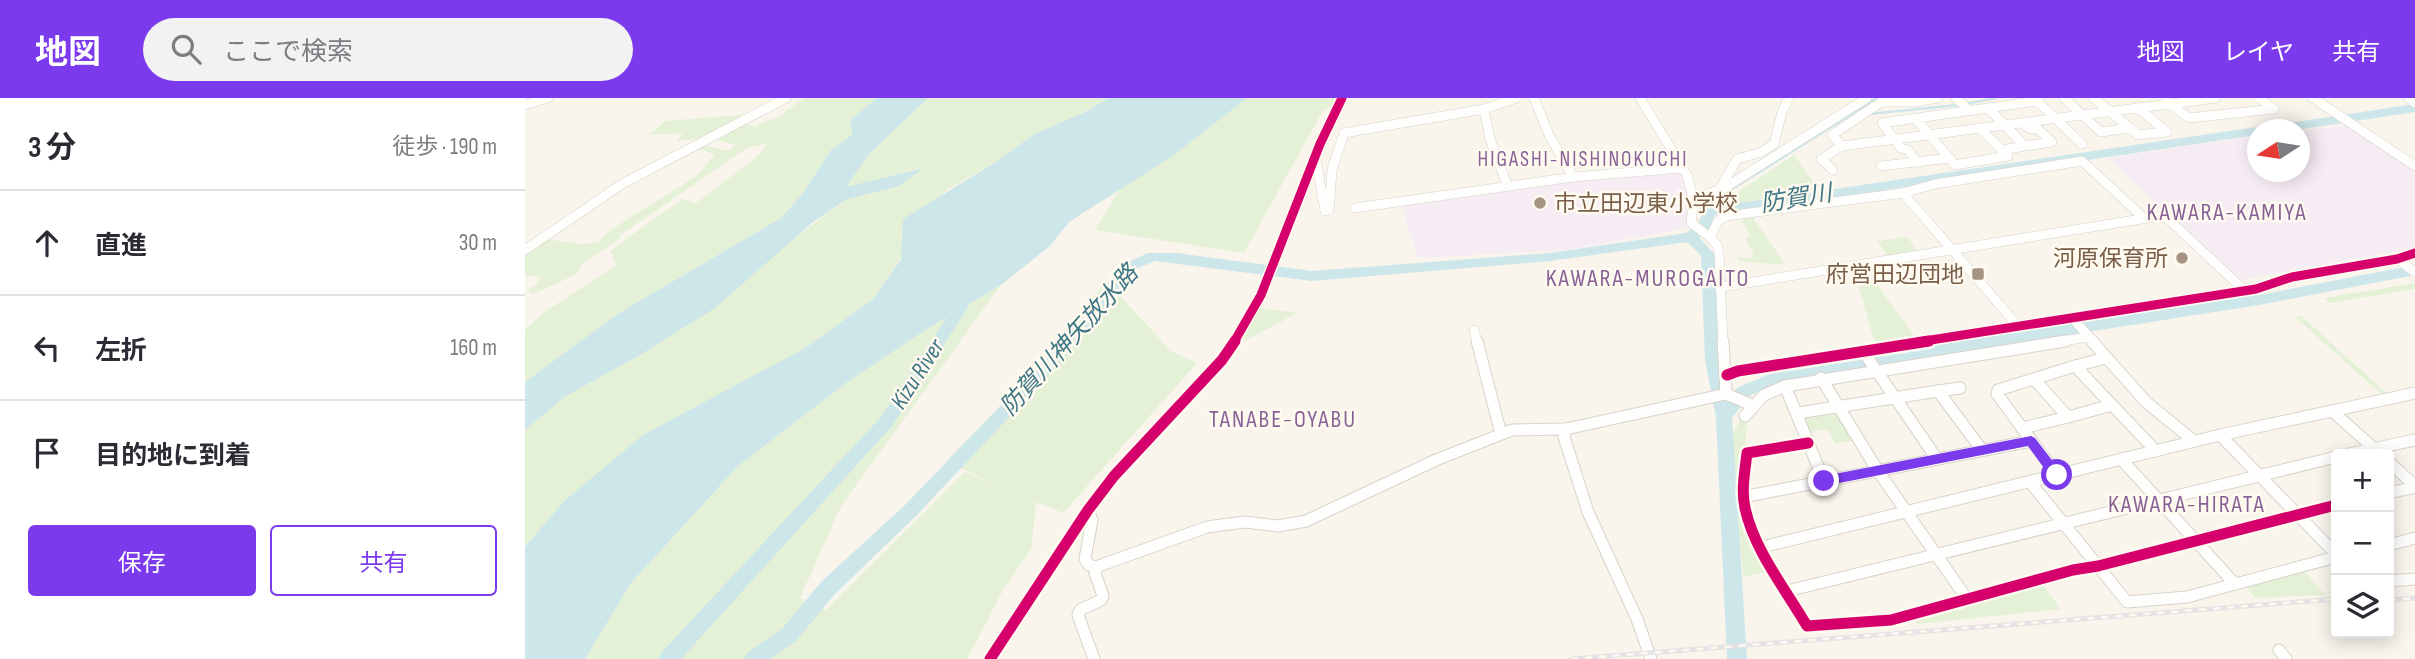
<!DOCTYPE html>
<html lang="ja">
<meta charset="utf-8">
<style>
:root{--surface:#fff;--page:#f2f2f3;--text:#2b2b33;--muted:#7c7c81;--line:#e1e1e2;--accent:#7c3aed}
body{margin:0;font-family:"Sofia Sans Condensed","Noto Sans JP",sans-serif;background:var(--page);color:var(--text)}
.controls{position:absolute;right:21px;bottom:21px;display:grid;overflow:hidden;border-radius:7px;box-shadow:0 4px 18px #0003}
.controls button{width:63px;height:63px;display:grid;place-items:center;padding:0;border:0;border-bottom:2px solid var(--line);background:var(--surface);color:var(--text);font:35px sans-serif}
.compass{position:absolute;left:1722px;top:21px;width:63px;height:63px;border-radius:50%;background:var(--surface);box-shadow:0 4px 18px #0003;rotate:258deg}
.stop{position:absolute;width:21px;height:21px;margin:-16px;border:5px solid #7c3aed;border-radius:50%;background:#fff}
.stop.end{background:#7c3aed;border-color:#fff;box-shadow:0 2px 7px #0008}
.list{margin:0;padding:0;list-style:none}
h2{display:flex;justify-content:space-between;align-items:center;height:91px;margin:0;padding:0 28px;font-size:30px}
h2 small{font-size:23px;font-weight:400;color:var(--muted)}
.list li{display:grid;grid-template-columns:46px 1fr auto;gap:21px;align-items:center;box-sizing:border-box;height:105px;padding:0 28px;border-top:2px solid var(--line)}
.list b{display:block;font-size:26px;white-space:nowrap}
.list em{font-size:23px;font-style:normal;color:var(--muted)}
.actions{display:flex;gap:14px;padding:21px 28px}
.actions a{flex:1;padding:16px 0;border:2px solid var(--accent);border-radius:7px;text-align:center;font-size:24px;color:var(--accent)}
.actions .main{background:var(--accent);color:#fff}
.icon{flex:none;width:38px;height:38px;fill:none;stroke:currentColor;stroke-width:2;stroke-linecap:round;stroke-linejoin:round}
.map{position:relative;flex:none;width:1890px;height:561px;overflow:hidden}
header{display:flex;align-items:center;gap:42px;box-sizing:border-box;height:98px;padding:0 35px;background:var(--accent);color:#fff}
header strong{font-size:33px}
nav{display:flex;gap:38px;margin-inline-start:auto;font-size:24px}
.search{width:490px;height:63px;background:var(--page);display:flex;align-items:center;gap:18px;box-sizing:border-box;padding:0 24px;border-radius:38px;color:var(--muted);font-size:26px}
main{display:flex}
aside{flex:1;background:var(--surface)}
.map>svg:first-child{display:block}
</style>
<header>
<strong>地図</strong>
<div class="search"><svg class="icon" aria-label="search" viewBox="0 0 24 24"><circle cx="10" cy="10" r="6"/><path d="M15 15l6 6"/></svg>ここで検索</div>
<nav><a>地図</a><a>レイヤ</a><a>共有</a></nav>
</header>
<main>
<aside>
<h2>3 分<small>徒歩 · 190 m</small></h2>
<ul class="list">
<li><svg class="icon" aria-label="ahead" viewBox="0 0 24 24"><path d="M12 20V5M6 11l6-6 6 6"/></svg><div><b>直進</b></div><em>30 m</em></li>
<li><svg class="icon" aria-label="left" viewBox="0 0 24 24"><path d="M17 20v-9H6M10 6l-5 5 5 5"/></svg><div><b>左折</b></div><em>160 m</em></li>
<li><svg class="icon" aria-label="arrive" viewBox="0 0 24 24"><path d="M6 21V4h12l-3 4 3 4H6"/></svg><div><b>目的地に到着</b></div></li>
</ul>
<div class="actions"><a class="main">保存</a><a>共有</a></div>
</aside>
<div class="map">
<svg width="1890" height="561" viewBox="0 0 1890 561">
<rect width="100%" height="100%" fill="#f9f5ed"/>
<!-- education -->
<g fill="#f6ecf4">
<polygon points="1822,27 1890,74 1890,150 1714,182 1583,60 1732,38 1732,74 1774,74 1775,33"/>
<polygon points="1146,73 1156,76 1163,96 1162,130 1042,152 893,160 876,105 980,90"/>
</g>
<!-- green -->
<g fill="#e4f1d6">
<polygon points="279,0 352,0 325,22 327,37 306,52 278,95 256,120 94,215 0,284 0,231 24,211 92,167 85,153 157,101 171,105 234,57 243,45 222,50 94,138 96,140 56,167 52,176 8,196 3,192 14,184 15,179 0,177 0,154 19,141 59,146 73,144 87,131 173,77 190,56 172,50 178,47 202,53 211,47 184,40 216,24 229,29 256,17"/>
<polygon points="403,0 583,0 420,93 348,201 282,249 39,403 0,449 0,332 41,298 115,257 320,102 374,88 395,70 320,90 344,56"/>
<polygon points="701,0 816,0 797,14 719,155 570,132 626,40"/>
<polygon points="227,16 178,40 151,43 158,35 125,37 140,23"/>
<polygon points="1269,57 1294,91 1190,109"/>
<polygon points="1227,119 1261,167 1214,163 1213,159 1228,160 1228,154 1220,140 1226,139 1216,121"/>
<polygon points="1382,139 1396,156 1366,161 1352,143"/>
<polygon points="1342,173 1393,243 1351,249 1330,175"/>
<polygon points="582,184 646,253 672,265 538,415 511,404 506,451 478,492 442,561 60,561 106,485 213,368 321,285 402,231 476,187 316,408 275,500 301,512 440,374 474,388 421,363 480,303"/>
<polygon points="1890,185 1890,191 1805,205 1799,200"/>
<polygon points="733,210 772,215 720,243 717,237"/>
<polygon points="1776,218 1866,299 1861,300 1770,219"/>
<polygon points="1316,315 1333,342 1310,345 1302,331 1285,334 1281,320"/>
<polygon points="1217,318 1222,322 1216,412 1245,473 1219,479 1210,413 1207,338"/>
<polygon points="1779,473 1800,497 1730,500 1721,488"/>
<polygon points="1517,486 1536,511 1392,526 1390,520"/>
</g>
<!-- water -->
<g fill="#cde6ea">
<polygon points="352,0 403,0 344,56 321,89 398,70 374,88 320,102 287,125 190,210 115,257 41,298 0,332 0,284 94,215 256,120 278,95 306,52 327,37 325,22"/>
<polygon points="583,0 722,0 649,57 544,124 525,148 476,187 402,231 321,285 213,368 106,485 60,561 0,561 0,449 39,403 118,337 282,249 348,201 376,161 378,121 471,64 508,37 560,14"/>
</g>
<g fill="none" stroke-linecap="round" stroke-linejoin="round">
<!-- stream -->
<g stroke="#cde6ea" stroke-width="2.5">
<polyline points="1440,6 1471,0"/>
<polyline points="1343,16 1433,7"/>
<polyline points="1184,114 1188,103 1352,0"/>
</g>
<!-- river -->
<g fill="#cde6ea" fill-rule="evenodd">
<polygon points="1890,6 1890,14 1771,32 1738,32 1744,28"/>
<polygon points="1732,29 1737,32 1732,32 1732,37 1190,117 1184,131 1174,139 1190,157 1196,262 1202,303 1212,290 1256,271 1734,197 1890,167 1890,177 1734,207 1259,282 1224,298 1207,320 1222,561 1202,561 1191,319 1180,262 1176,157 1162,144 1025,163 787,183 630,163 609,172 534,266 391,418 310,496 271,543 245,561 219,561 222,555 257,531 296,484 379,408 524,258 599,166 623,155 651,155 787,173 1025,155 1161,135 1173,126 1179,111 1193,108"/>
<polygon points="445,190 452,195 367,328 156,561 133,561 136,555 355,320 440,192"/>
</g>
<!-- minor-far1 casing -->
<g stroke="#d8d2cb" stroke-width="10">
<g id="minor-far1">
<polyline points="1009,0 1024,37 1048,79"/>
<polyline points="1115,0 1162,77 1169,103 1166,125 1185,139 1193,123 1201,118 1378,95 1410,86 1557,63 1620,121"/>
<polyline points="1431,0 1445,13"/>
<polyline points="1509,0 1557,46"/>
<polyline points="1569,0 1613,37 1642,34 1613,10 1668,3"/>
<polyline points="1664,0 1668,3 1690,0"/>
<polyline points="1788,0 1890,68"/>
<polyline points="1884,0 1890,5"/>
<polyline points="1356,4 1390,4 1412,0"/>
<polyline points="1642,4 1664,20 1749,11 1734,0"/>
<polyline points="0,7 23,0"/>
<polyline points="1391,21 1430,67 1483,58 1477,52"/>
<polyline points="1497,25 1505,31 1513,31 1527,44 1500,48"/>
<polyline points="1454,30 1477,52 1500,48 1463,10"/>
<polyline points="1604,30 1576,34 1557,17 1613,10"/>
<polyline points="1317,48 1307,37 1362,0"/>
<polyline points="791,62 800,113 804,112 807,72 819,35 959,11"/>
<polyline points="1392,64 1383,52 1376,50 1357,25 1513,3"/>
<polyline points="1356,68 1425,60"/>
<polyline points="1308,72 1296,61 1317,48 1557,17 1539,0"/>
<polyline points="982,87 965,41 959,11 992,0"/>
<polyline points="1196,89 1212,61 1237,54 1249,46 1257,14 1264,0"/>
<polyline points="1378,95 1493,228"/>
<polyline points="1169,101 1201,89 1342,0"/>
<polyline points="830,110 1048,79 1157,70"/>
<polyline points="1185,139 1192,147 1194,156 1198,244"/>
<polyline points="0,152 97,86 261,0"/>
<polyline points="1872,161 1890,174"/>
<polyline points="1197,189 1635,118 1643,121 1719,192"/>
<polyline points="1547,220 1569,244"/>
<polyline points="949,232 952,244"/>
<polyline points="1393,244 1731,191 1767,179 1872,161 1890,155"/>
<polyline points="1530,244 1564,239"/>
</g>
</g>
<!-- minor casing -->
<g stroke="#d8d2cb" stroke-width="13">
<g id="minor">
<polyline points="952,243 976,336"/>
<polyline points="1198,243 1201,296"/>
<polyline points="1567,243 1621,304 1669,343"/>
<polyline points="1338,253 1412,361"/>
<polyline points="1581,260 1550,268 1587,307"/>
<polyline points="1202,277 1213,273 1404,243"/>
<polyline points="1296,280 1353,373 1442,501"/>
<polyline points="1260,288 1299,383"/>
<polyline points="1435,290 1413,293 1457,352"/>
<polyline points="1201,296 1227,307"/>
<polyline points="1807,313 1852,353"/>
<polyline points="1273,315 1413,293"/>
<polyline points="1220,318 1239,297 1260,288 1541,243"/>
<polyline points="1543,319 1587,307 1631,353"/>
<polyline points="1497,330 1543,319 1510,282"/>
<polyline points="1041,331 1039,339 1063,414 1112,521 1126,561"/>
<polyline points="1695,337 1811,456"/>
<path d="M1283,345L1222,355C1220,373 1216,392 1220,410C1229,452 1261,492 1282,528L1366,522L1548,472L1573,468L1811,407"/>
<polyline points="1824,356 1890,342"/>
<polyline points="1596,361 1710,486"/>
<polyline points="1864,364 1890,388"/>
<polyline points="1532,377 1472,296 1473,292 1550,268"/>
<polyline points="1505,384 1602,504 1662,499 1811,459"/>
<polyline points="1864,395 1890,389"/>
<polyline points="1219,396 1228,397 1506,343"/>
<polyline points="563,412 567,422 560,461 564,467 571,469"/>
<polyline points="1864,447 1890,440"/>
<polyline points="1237,449 1695,337 1890,295"/>
<polyline points="571,469 682,429 720,424 753,428 781,423 911,362 987,332 1041,331 1201,296"/>
<polyline points="1864,483 1890,481"/>
<polyline points="1262,493 1811,359"/>
<polyline points="1754,552 1761,561"/>
<polyline points="569,561 553,517 555,512 576,502 578,498 570,475 571,469"/>
</g>
</g>
<!-- minor-far1 -->
<use href="#minor-far1" stroke="#fefefc" stroke-width="9"/>
<!-- minor -->
<use href="#minor" stroke="#fefefc" stroke-width="11"/>
<!-- rail casing -->
<g stroke="#e5e3e5" stroke-width="5">
<g id="rail">
<polyline points="1864,502 1890,500"/>
<polyline points="1046,561 1811,501"/>
</g>
</g>
<!-- rail -->
<use href="#rail" stroke="#fffaef" stroke-width="2.5" stroke-dasharray="7" stroke-linecap="butt"/>
<!-- cycleway-far1 casing -->
<g stroke="#fffaef" stroke-width="12">
<g id="cycleway-far1">
<polyline points="709,244 736,197 795,46 817,0"/>
<polyline points="1393,244 1731,191 1767,179 1872,161 1890,155"/>
</g>
</g>
<!-- cycleway casing -->
<g stroke="#fffaef" stroke-width="16">
<g id="cycleway">
<polyline points="1202,277 1213,273 1404,243"/>
<path d="M1283,345L1222,355C1220,373 1216,392 1220,410C1229,452 1261,492 1282,528L1366,522L1548,472L1573,468L1811,407"/>
<polyline points="465,561 563,412 589,378 697,262 710,243"/>
</g>
</g>
<!-- cycleway-far1 -->
<use href="#cycleway-far1" stroke="#d6006c" stroke-width="9"/>
<!-- cycleway -->
<use href="#cycleway" stroke="#d6006c" stroke-width="11"/>
</g>
<!-- route -->
<polygon fill="#7c3aed" points="1506,338 1510,340 1536,374 1536,381 1527,381 1503,348 1299,388 1292,383 1299,378"/>
<!-- markers -->
<g fill="#a69382" stroke="#fffaef" stroke-width="2.5">
<circle cx="1015" cy="105" r="7"/>
<circle cx="1657" cy="160" r="7"/>
<rect x="1446" y="169" width="14" height="14" rx="3.5"/>
</g>
<g text-anchor="middle" stroke-width="5" stroke-linejoin="round" paint-order="stroke">
<!-- far-neighbourhood labels -->
<g font-size="21" letter-spacing="2" fill="#886196" stroke="#fffaef">
<text x="1058" y="68">HIGASHI-NISHINOKUCHI</text>
</g>
<!-- poi labels -->
<g font-size="23" fill="#7a5e49" stroke="#fffaef" text-anchor="end">
<text x="1029" y="113" text-anchor="start">市立田辺東小学校</text>
<text x="1643" y="168">河原保育所</text>
<text x="1439" y="184">府営田辺団地</text>
</g>
<!-- water labels -->
<g font-size="24" font-style="italic" fill="#3f7787" stroke="#fffaef">
<text transform="translate(1271 100) rotate(-9)" y="8">防賀川</text>
<text transform="translate(544 242) rotate(-48)" y="8">防賀川神矢放水路</text>
<text transform="translate(392 276) rotate(-57)" y="8">Kizu River</text>
</g>
<!-- neighbourhood labels -->
<g font-size="24" letter-spacing="2" fill="#886196" stroke="#fffaef">
<text x="1702" y="122">KAWARA-KAMIYA</text>
<text x="1123" y="188">KAWARA-MUROGAITO</text>
<text x="758" y="329">TANABE-OYABU</text>
<text x="1662" y="414">KAWARA-HIRATA</text>
</g>
</g>
</svg>
<div class="controls">
<button>+</button>
<button>−</button>
<button><svg class="icon" aria-label="layers" viewBox="0 0 24 24"><path d="M12 4l9 5-9 5-9-5zM3 14l9 5 9-5"/></svg></button>
</div>
<svg class="compass" viewBox="-18 -18 36 36"><path d="M0-13l5 13h-10z" fill="#e53935"/><path d="M0 13l5-13h-10z" fill="#7c7c81"/></svg>
<div class="stop" style="left:1532px;top:377px"></div>
<div class="stop end" style="left:1299px;top:383px"></div>
</div>
</main>
